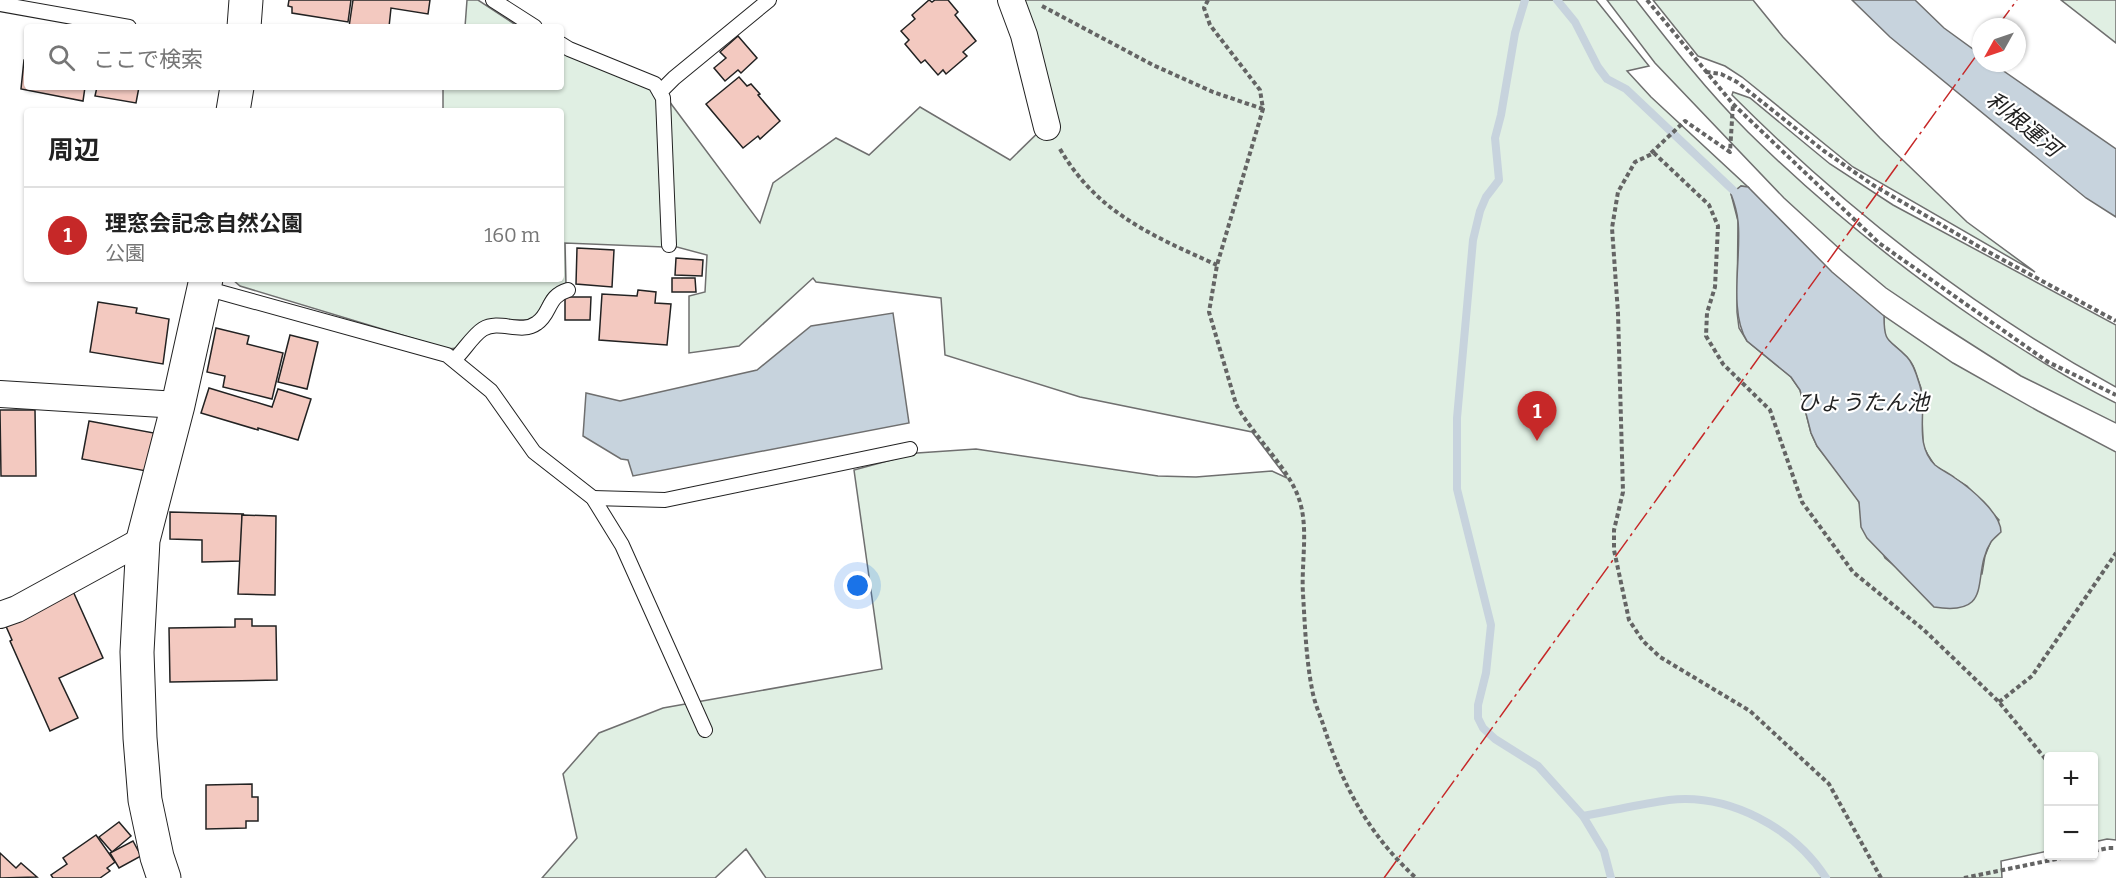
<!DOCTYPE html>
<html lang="ja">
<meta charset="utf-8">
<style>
:root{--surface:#fff;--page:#f2f2f2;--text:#222;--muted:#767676;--line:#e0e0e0;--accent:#c62828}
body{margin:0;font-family:Bitter,"Noto Sans JP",serif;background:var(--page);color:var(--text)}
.controls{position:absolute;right:18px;bottom:18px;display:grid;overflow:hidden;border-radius:6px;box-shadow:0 2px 4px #0004}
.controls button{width:54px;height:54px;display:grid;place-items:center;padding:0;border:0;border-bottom:2px solid var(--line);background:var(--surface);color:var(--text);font:30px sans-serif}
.compass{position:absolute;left:1972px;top:18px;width:54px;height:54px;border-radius:50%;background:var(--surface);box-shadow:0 2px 4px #0004;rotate:230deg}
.you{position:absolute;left:858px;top:586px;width:21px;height:21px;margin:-15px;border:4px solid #fff;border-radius:50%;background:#1a73e8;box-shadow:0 0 0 9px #1a73e833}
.badge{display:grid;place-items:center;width:39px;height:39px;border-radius:50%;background:var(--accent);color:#fff;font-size:20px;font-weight:700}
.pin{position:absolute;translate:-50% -50px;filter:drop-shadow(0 2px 3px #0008)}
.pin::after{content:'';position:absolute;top:32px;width:21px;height:18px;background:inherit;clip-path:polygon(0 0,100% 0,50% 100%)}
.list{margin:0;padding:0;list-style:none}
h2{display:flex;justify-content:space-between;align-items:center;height:78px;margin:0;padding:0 24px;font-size:26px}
h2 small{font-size:20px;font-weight:400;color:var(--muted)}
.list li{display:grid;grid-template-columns:39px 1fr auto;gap:18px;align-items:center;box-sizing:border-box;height:96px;padding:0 24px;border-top:2px solid var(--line)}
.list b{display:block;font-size:22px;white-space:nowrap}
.list p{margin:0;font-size:20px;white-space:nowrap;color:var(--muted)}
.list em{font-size:20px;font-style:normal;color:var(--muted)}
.icon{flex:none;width:33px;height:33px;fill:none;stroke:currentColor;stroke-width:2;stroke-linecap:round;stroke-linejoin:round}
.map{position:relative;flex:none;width:2116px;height:878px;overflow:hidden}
.search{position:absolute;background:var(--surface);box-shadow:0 2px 4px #0004;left:24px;top:24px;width:540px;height:66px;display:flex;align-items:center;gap:15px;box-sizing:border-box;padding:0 21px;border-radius:6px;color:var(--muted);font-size:22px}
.panel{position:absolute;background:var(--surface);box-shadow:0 2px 4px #0004;left:24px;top:108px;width:540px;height:174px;border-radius:6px}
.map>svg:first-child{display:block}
</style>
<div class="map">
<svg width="2116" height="878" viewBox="0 0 2116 878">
<rect width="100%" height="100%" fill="#fff"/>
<!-- green -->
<g fill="#e0efe3" stroke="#6f6f6f" stroke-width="1.5">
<polygon points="467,0 478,0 519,27 465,27"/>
<polygon points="1016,0 1596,0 1649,66 1627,71 1651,97 1748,187 1741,186 1731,194 1738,221 1737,312 1739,328 1747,341 1791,377 1800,390 1811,433 1817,446 1855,494 1885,558 1896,567 1982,574 1985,556 1999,520 1967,486 1935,466 1928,455 1923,445 1921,388 1913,366 1907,357 1886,338 1884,333 1884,316 1953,363 2038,411 2116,452 2116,840 2107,839 2094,842 2094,756 2048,756 2048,851 2001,861 2002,878 766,878 746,849 715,878 542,878 577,838 563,774 599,733 663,708 882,669 854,470 917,453 976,449 1158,476 1196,477 1272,471 1287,478 1252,432 1080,397 945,355 941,298 816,282 813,278 739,346 689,353 689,296 705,292 707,255 673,246 666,97 760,223 773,183 836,138 869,155 920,107 1010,160 1051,120"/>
<path d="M1607,0H1636C1671,45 1707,91 1748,132C1820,203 1899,267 1983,324C2026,352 2069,380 2116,403V423L2021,376L1938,323L1886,288L1843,252L1784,198L1655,63Z"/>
<polygon points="1653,0 1753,0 1783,37 1880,138 1967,222 2035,272 1853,167 1742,77 1725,66 1698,56"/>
<polygon points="2061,0 2116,0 2116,43"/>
<path d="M561,52L644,85L654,90L658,96L664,247L565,243L566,285C541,290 548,304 532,320H491L457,348L448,349L240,286L232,279H561V111H443V87H561Z"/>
<path d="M1733,92L1750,98L1830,164L1893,205L2116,325V387C1975,310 1846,209 1732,95Z"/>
</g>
<!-- water -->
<g fill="#c7d3dd" stroke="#6f6f6f" stroke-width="1.5">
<polygon points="1852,0 1915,0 1944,28 1981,55 1981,63 1992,63 2116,149 2116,217 2086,198 1890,37"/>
<path d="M1741,186L1748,187L1832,272L1884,316C1884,345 1889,338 1907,357C1914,364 1917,376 1920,386C1928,411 1913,444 1935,465C1941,470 1949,473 1955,478C1970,488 2001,513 2001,532C1998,535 1993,539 1991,542C1970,574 1997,617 1934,607L1867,538L1861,527L1859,502L1817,446L1811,433L1800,390L1791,377L1747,341C1728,311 1742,256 1738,221C1737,212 1734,202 1731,194Z"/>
<polygon points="893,313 909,423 633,476 628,460 621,459 583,436 586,393 620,401 757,370 811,326"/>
</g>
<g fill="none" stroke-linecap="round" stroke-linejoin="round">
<!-- stream -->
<g stroke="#c7d3dd" stroke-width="8">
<path d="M1525,0L1515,33L1501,115L1495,138L1499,180L1486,197L1480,211L1473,240L1457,418V489L1491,625L1486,673L1478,705V718L1483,728L1495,739L1538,766L1583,816C1612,811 1640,804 1669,800C1729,793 1794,828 1826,878"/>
<polyline points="1557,0 1575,22 1598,67 1607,79 1626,89 1734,191"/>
<polyline points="1583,816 1604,851 1611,878"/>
</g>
</g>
<!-- building -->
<g fill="#f3c9c0" stroke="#222" stroke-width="1.5">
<polygon points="289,0 351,0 348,22 292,13 292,7 288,6"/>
<polygon points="353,0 430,0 428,14 391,8 389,27 349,27"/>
<polygon points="929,0 932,2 935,0 948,0 958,12 955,15 976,41 963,52 967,56 946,74 943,70 938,75 925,60 921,63 905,44 909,40 901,31 915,19 912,15"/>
<polygon points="738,36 757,58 741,73 738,70 725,81 714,68 726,58 720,52"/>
<polygon points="24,60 27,60 27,87 85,87 83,101 21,89"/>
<polygon points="739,77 747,86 751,84 760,94 758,95 780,121 760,139 758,136 743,148 706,104"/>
<polygon points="97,87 139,87 136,103 95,96"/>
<polygon points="577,248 614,250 612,287 576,284"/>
<polygon points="676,258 703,260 702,276 675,275"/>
<polygon points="672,278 695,278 696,292 672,292"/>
<polygon points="638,290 656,292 655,303 671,304 667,345 599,340 602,294 637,296"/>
<polygon points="565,297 591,297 590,320 565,320"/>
<polygon points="98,302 137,308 136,313 169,319 163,364 90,352"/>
<polygon points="216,328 249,336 247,344 283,353 272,399 223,387 225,376 207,372"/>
<polygon points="290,335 318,342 307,389 278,382"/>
<polygon points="209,388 272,407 278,389 311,399 298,440 258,428 258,430 201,413"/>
<polygon points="0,410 35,410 36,476 1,476"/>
<polygon points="89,421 154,433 146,471 82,459"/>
<polygon points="170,512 244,514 242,515 241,561 202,562 202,540 170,539"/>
<polygon points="242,515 276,516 275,595 238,594"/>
<polygon points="72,589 103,658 59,678 78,718 50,731 10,641 12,640 5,624"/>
<polygon points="235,619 252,619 252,626 276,626 277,680 170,682 169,628 235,627"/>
<polygon points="252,784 252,797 258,797 258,821 246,821 246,828 206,829 206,785"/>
<polygon points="119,822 131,836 112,852 99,837"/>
<polygon points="96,835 115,862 107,868 110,871 100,878 53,878 51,875 67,864 63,858"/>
<polygon points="133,841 141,856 119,868 110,853"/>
<polygon points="0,853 16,868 21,863 37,877 0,878"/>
</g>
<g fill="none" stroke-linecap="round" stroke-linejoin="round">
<!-- lane casing -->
<g stroke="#222" stroke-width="16">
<g id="lane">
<polyline points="493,0 535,27"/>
<polyline points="0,4 129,27"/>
<polyline points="561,44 569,49 655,84 663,98 669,245"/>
<polyline points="660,92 674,78 769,0"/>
<polyline points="205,288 447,355 491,391 534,452 593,498 622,545 705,730"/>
<path d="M454,360C463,352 473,335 483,329C500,319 521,335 537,323C551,314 547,296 568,290"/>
<polyline points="593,498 665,500 910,449"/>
</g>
</g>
<!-- street casing -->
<g stroke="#222" stroke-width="28">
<g id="street">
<polyline points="1011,0 1024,35 1047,127"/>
<polyline points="0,394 178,405"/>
<polyline points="0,615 17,609 143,540"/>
</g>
</g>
<!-- secondary casing -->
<g stroke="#222" stroke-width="35">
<g id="secondary">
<polyline points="244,27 246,0"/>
<polyline points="233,111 237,87"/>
<polyline points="164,878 157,857 145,800 140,738 137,652 143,540 178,405 206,279"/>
</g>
</g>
<!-- path -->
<g stroke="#646464" stroke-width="4" stroke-dasharray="4.5 3" stroke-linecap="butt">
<path d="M1208,0L1204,8L1210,25L1260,90L1263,109L1217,265L1209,312L1236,404C1252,435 1289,468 1299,499C1309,528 1301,563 1303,594C1305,626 1306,658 1312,689C1314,701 1319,713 1323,724C1342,785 1369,835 1416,878"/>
<polyline points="1647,0 1733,104 1879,243 2048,362 2116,395"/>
<polyline points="1042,6 1153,65 1213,92 1263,109"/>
<polyline points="1706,72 1721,74 1737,82 1824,151 1873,185 1983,249 2116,321"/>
<path d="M1060,149C1097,213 1153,236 1217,265"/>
<polyline points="1651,153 1685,121 1730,152 1733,104"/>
<polyline points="1999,702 2032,676 2116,553"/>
<polyline points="2094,851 2108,848 2116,848"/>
<polyline points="1881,878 1829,784 1750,711 1660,657 1643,641 1629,620 1614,550 1614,530 1623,492 1618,313 1612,228 1618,192 1635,162 1654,153 1709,205 1718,226 1715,287 1707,313 1706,336 1723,364 1770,410 1802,502 1853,572 1924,630 1999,702 2048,762"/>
<polyline points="1964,878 2071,856"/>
</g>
<!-- lane -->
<use href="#lane" stroke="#fff" stroke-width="14"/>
<!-- street -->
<use href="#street" stroke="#fff" stroke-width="26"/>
<!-- secondary -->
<use href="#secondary" stroke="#fff" stroke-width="33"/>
<!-- power -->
<g stroke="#c62828" stroke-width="1.5" stroke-dasharray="21 4.5 3 4.5" stroke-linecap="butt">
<polyline points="1997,27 2017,0"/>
<polyline points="1384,878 1981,49"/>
</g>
</g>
<g text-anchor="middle" stroke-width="4.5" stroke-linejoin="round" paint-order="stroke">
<!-- water labels -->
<g font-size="22" font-style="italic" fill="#222" stroke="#fff">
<text transform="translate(2024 124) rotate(39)" y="8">利根運河</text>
<text x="1863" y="410">ひょうたん池</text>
</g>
</g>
</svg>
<div class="controls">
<button>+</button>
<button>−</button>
</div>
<svg class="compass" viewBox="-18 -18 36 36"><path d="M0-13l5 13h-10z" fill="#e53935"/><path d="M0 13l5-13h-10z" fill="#767676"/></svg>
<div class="you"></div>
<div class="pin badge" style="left:1537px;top:441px">1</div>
<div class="search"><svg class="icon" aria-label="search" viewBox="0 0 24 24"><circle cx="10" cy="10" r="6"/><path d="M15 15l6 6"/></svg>ここで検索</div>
<section class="panel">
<h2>周辺<small></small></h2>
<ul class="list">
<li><span class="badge">1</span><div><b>理窓会記念自然公園</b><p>公園</p></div><em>160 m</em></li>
</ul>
</section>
</div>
